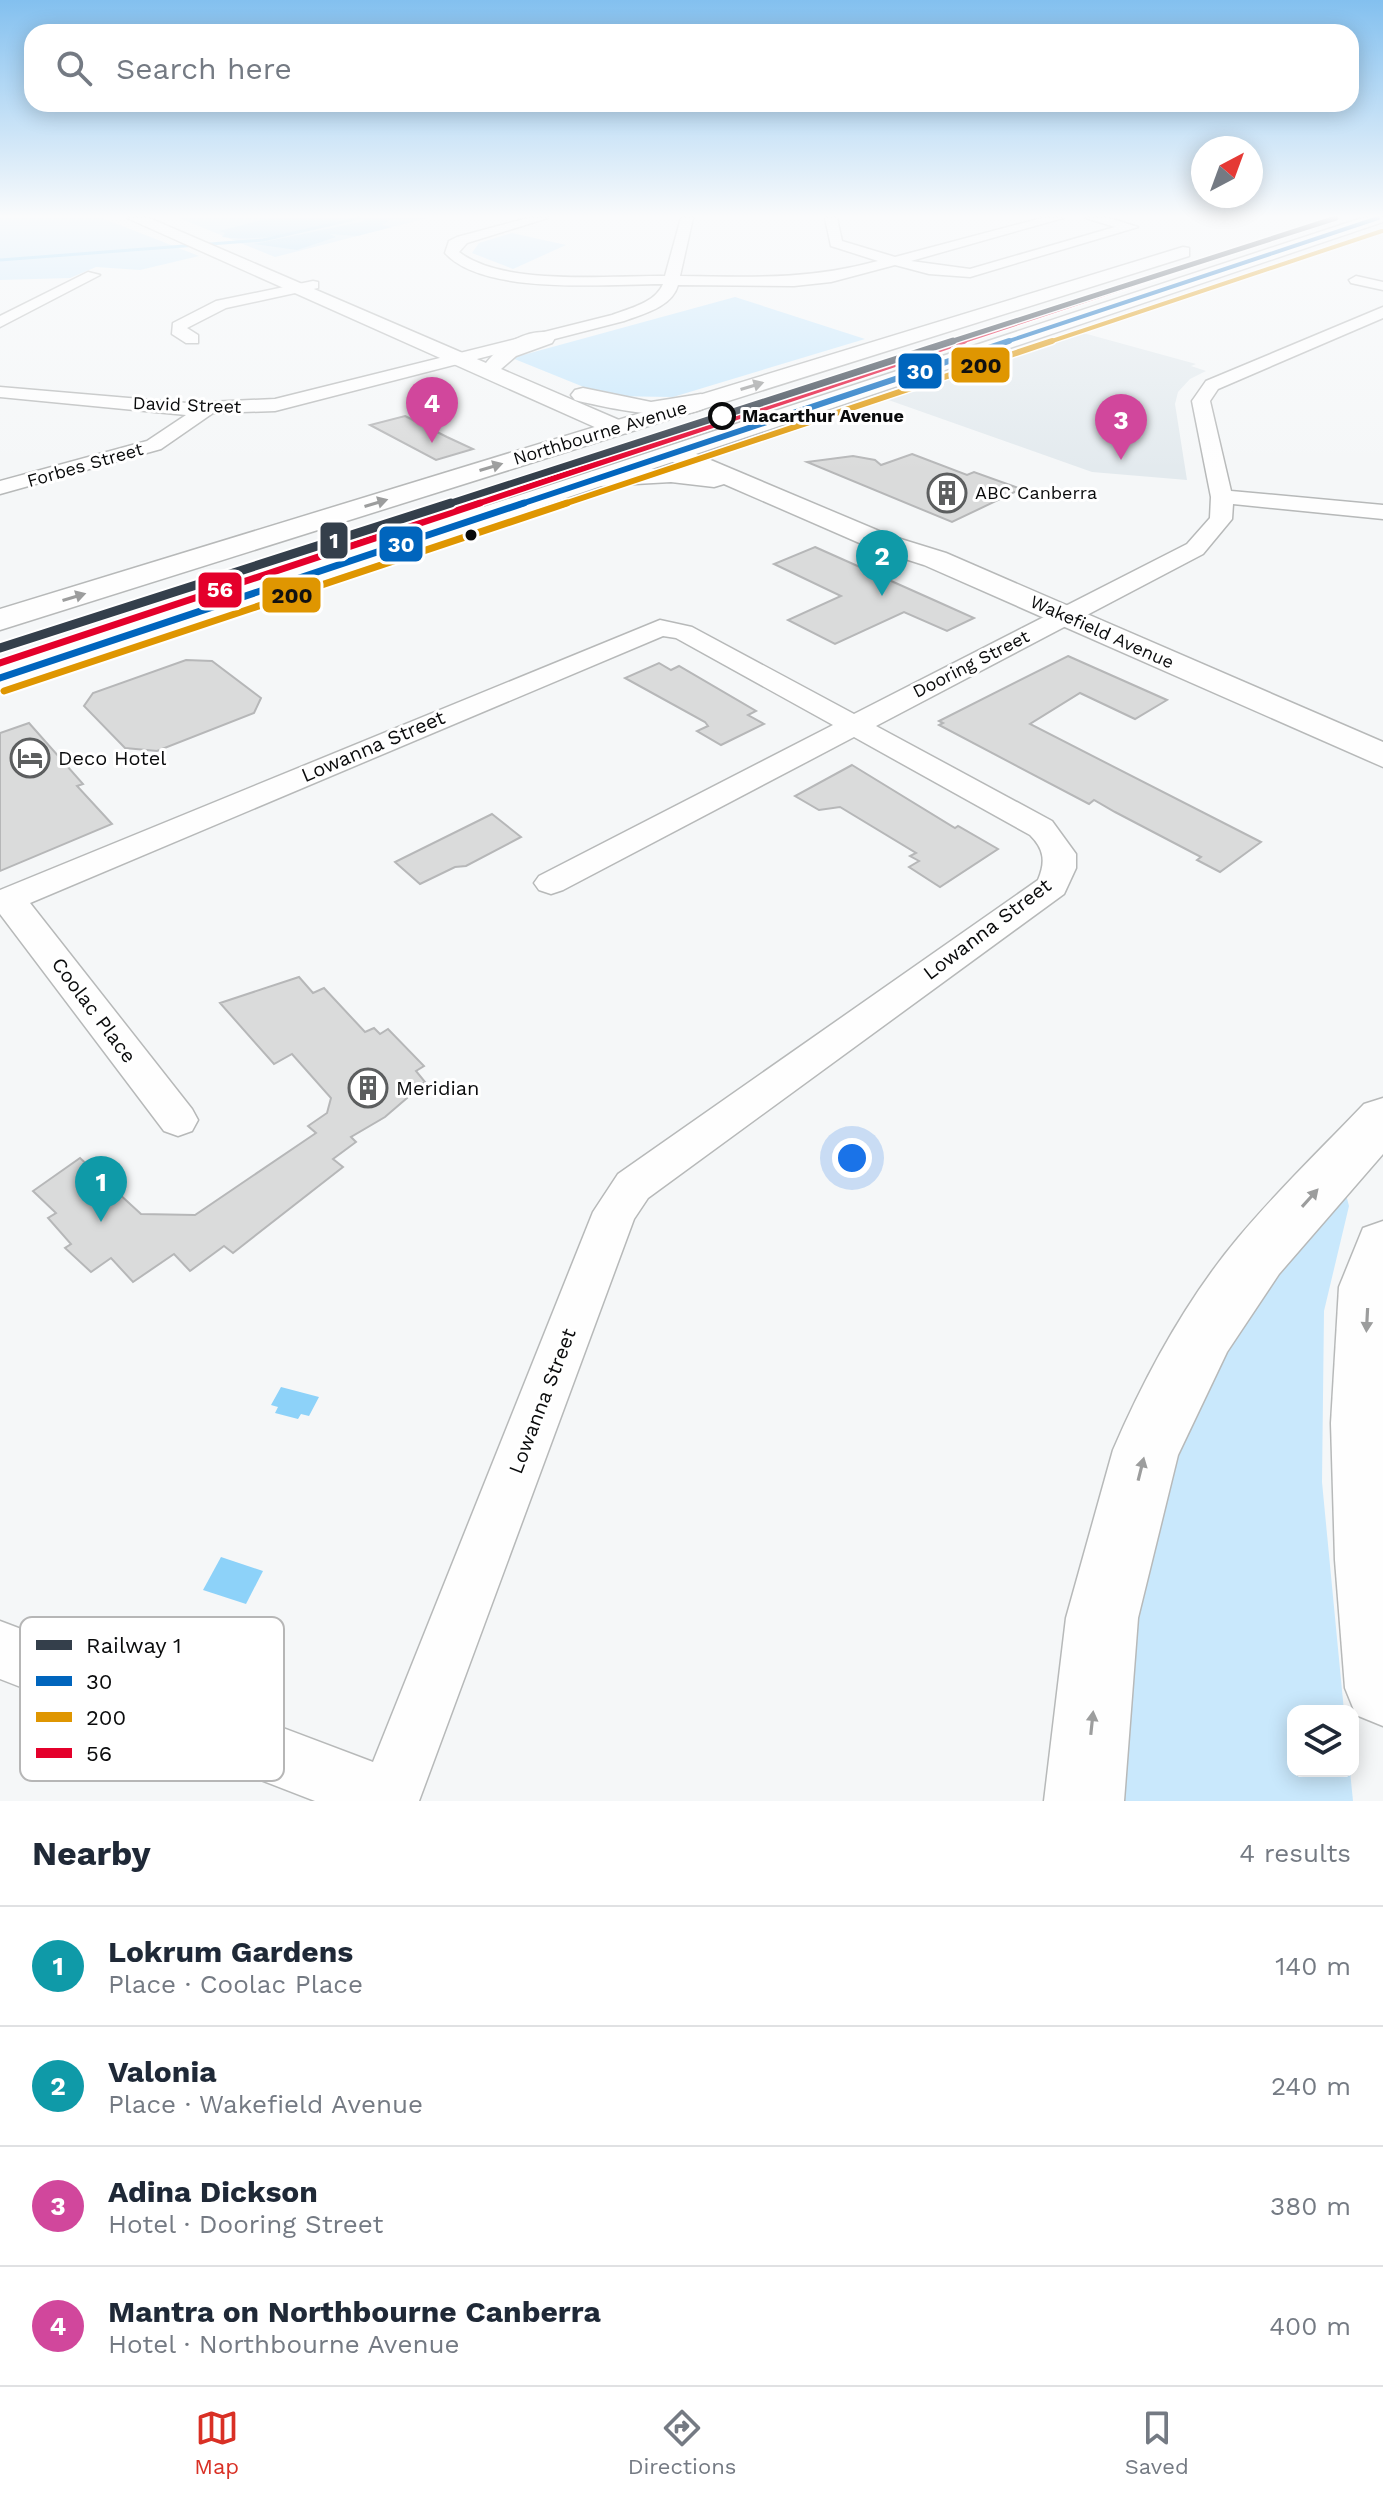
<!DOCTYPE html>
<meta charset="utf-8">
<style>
:root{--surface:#fff;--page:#f2f2f3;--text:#1f2937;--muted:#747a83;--line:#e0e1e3;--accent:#d93025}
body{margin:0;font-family:"Work Sans",sans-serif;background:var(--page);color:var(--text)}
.controls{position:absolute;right:24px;bottom:24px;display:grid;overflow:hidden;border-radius:16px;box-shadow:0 4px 20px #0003}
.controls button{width:72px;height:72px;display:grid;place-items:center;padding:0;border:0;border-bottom:2px solid var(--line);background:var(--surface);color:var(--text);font:40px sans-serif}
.compass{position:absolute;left:1191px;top:136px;width:72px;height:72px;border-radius:50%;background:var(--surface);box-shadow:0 4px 20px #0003;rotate:41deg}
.you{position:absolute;left:852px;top:1158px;width:28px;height:28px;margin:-20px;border:6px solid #fff;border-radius:50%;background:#1a73e8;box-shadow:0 0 0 12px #1a73e833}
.badge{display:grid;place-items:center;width:52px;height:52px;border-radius:50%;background:var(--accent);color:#fff;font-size:26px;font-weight:700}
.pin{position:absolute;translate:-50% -66px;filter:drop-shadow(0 2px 4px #0008)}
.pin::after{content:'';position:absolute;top:42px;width:28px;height:24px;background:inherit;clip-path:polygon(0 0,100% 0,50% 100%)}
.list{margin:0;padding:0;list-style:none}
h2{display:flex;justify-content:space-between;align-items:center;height:104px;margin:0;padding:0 32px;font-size:34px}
h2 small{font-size:26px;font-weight:400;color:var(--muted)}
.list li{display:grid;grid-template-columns:52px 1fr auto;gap:24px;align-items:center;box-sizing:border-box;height:120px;padding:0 32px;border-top:2px solid var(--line)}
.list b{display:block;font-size:30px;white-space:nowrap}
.list p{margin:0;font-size:26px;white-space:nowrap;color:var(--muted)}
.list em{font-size:26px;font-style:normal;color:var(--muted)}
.icon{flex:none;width:44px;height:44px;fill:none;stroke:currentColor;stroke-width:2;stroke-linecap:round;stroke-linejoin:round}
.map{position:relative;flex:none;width:1383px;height:1801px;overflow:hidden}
.search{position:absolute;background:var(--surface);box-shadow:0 4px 20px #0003;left:24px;right:24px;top:24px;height:88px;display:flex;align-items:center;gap:20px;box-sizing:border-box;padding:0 28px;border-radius:24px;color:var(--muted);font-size:30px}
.sheet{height:584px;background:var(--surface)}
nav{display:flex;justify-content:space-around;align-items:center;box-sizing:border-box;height:112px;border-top:2px solid var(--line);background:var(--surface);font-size:22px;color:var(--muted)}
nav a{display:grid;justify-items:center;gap:4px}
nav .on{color:var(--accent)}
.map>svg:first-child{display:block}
</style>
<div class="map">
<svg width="1383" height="1801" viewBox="0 0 1383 1801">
<rect width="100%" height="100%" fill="#f5f7f8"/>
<!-- built -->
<polygon fill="#e3eaee" points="1076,331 1196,364 1191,366 1206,371 1190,379 1178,392 1175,404 1187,480 1092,472 880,397"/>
<!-- green -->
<g fill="#c9e8fc">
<polygon points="0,218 102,218 199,256 140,270 96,267 70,278 0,280"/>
<polygon points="179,218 428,218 275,257"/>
<polygon points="512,233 566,245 513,269 472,253 479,243"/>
<polygon points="735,297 865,339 673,397 606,396 512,358"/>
<polygon points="1344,1187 1349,1206 1324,1311 1322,1482 1344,1711 1293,1711 1293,1771 1350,1771 1353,1801 1116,1801 1119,1683 1158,1461 1256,1289"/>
</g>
<!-- forest -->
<g fill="#a5dafa">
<path d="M343,218C313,233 254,242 222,237L225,233L219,231L266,219Z"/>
<polygon points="360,218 416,218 420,219 391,219 382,225 392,227 357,236 330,234 336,237 297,250 254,244 365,221"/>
</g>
<!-- water -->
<g fill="#8dd2f9">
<polygon points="281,1387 319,1397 309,1416 301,1414 298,1419 275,1413 278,1407 271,1405"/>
<polygon points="221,1557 263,1571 246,1604 203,1590"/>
</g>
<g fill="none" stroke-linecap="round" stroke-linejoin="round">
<!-- stream -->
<polyline stroke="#8dd2f9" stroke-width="3" points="0,260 263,240 359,218"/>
</g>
<!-- building -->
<g fill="#dadbdb" stroke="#b6b7b8" stroke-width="2">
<polygon points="405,416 447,437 473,449 436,460 370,425"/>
<polygon points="912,454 967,475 974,472 1021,489 952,522 807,462 853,456 875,460 881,465"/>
<polygon points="815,547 936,601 974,618 947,631 904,612 835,644 788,620 841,596 774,564"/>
<polygon points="1068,656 1167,700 1135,719 1080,693 1030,724 1261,842 1220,872 1197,860 1201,857 1115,812 1094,800 1089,804 939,725 943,723 939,721"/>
<polygon points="186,660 212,661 261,698 254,713 157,751 125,748 84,706 93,693"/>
<polygon points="659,663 671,670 679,666 756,711 748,715 764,724 721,745 697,731 708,726 705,722 625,678"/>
<polygon points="29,723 83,784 77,786 112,824 0,871 0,733"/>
<polygon points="852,765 955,828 958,826 998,849 940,887 909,867 919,861 910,856 916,853 840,807 819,810 795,796"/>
<polygon points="492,814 521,837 466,866 455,867 420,884 395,862"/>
<polygon points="299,977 313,993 324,988 365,1032 374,1028 380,1034 388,1029 424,1066 416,1071 425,1082 405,1095 407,1098 385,1117 351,1137 356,1142 333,1159 343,1167 233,1253 224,1246 190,1271 174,1254 133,1282 111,1258 91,1272 65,1248 71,1244 48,1218 56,1213 33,1191 80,1158 141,1214 195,1215 316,1133 308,1126 327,1113 331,1098 292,1054 274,1064 220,1003"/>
</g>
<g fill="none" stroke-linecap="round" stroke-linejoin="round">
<!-- minor casing -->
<g stroke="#b7b9b9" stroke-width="3">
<g id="minor">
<path d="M528,218H548L467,243L459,252C505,287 609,275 665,276L681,218H693L680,276C752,277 808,280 878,261L831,246L825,218H837L842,241L895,257L1042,218H1063L911,261L970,269L1115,227L1086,218H1109L1138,227L970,277L929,274L895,265L831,282L794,286L678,285C672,307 643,314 624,321L275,411L213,413L161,449L0,494V481L147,441L186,415L0,397V387L187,403L275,399L612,315C630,308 655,303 663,284C608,284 484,296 445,253L449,241L457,237Z"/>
<polygon points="88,272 100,275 0,327 0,316"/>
<polygon points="1356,276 1383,282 1383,290 1351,283 1349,280"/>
<polygon points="313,281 318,282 318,288 226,308 187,328 198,335 198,343 186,343 172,334 173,323 216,301"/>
<path d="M1383,307V318L1218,389L1210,401L1231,491L1383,505V519L1233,504L1232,519L1203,554L876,726L1052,821L1076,854V868L1064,894L648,1198L634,1219L419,1801H315L0,1679V1621L373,1762L593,1212L618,1174L1038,880C1046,861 1044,849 1030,835L854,737L563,890L551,894L539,890L534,883L539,876L833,725L676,638L663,636L30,903L192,1109L198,1120L192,1131L178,1136L164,1131L0,914V890L660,620L692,627L854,714L1187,544L1210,518L1211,497L1192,401L1206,381Z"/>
</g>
</g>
<!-- major casing -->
<g stroke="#b7b9b9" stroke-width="3">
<g id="major">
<path d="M127,218H149L486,363C499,345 529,328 552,333L555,338L552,343L516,356L501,369L626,423L630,428L626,433H608Z"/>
<path d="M583,388L651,402L701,394L713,401C693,428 603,407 575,400L571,395L575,390Z"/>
<polygon points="675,445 891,536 946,553 1383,742 1383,767 924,565 871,548 724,484 714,487 671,482 600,486 590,484 586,478 590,472 600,470 687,468 666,459 662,453"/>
<path d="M1383,1098V1154L1279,1274L1227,1352L1178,1455L1138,1618L1124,1801H1044L1066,1618L1113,1450C1145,1376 1186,1300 1238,1238C1277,1191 1322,1148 1364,1104Z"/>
<polygon points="1383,1221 1383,1726 1356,1715 1345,1688 1335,1560 1331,1423 1339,1287 1363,1228"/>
</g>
</g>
<!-- highway casing -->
<g stroke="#b7b9b9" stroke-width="3">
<g id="highway">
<polygon points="1362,218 1383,218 1383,222 0,689 0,666"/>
<polygon points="1183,247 1189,248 1189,256 0,630 0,609"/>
</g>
</g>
<!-- minor -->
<use href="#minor" fill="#fefefe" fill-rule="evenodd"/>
<!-- major -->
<use href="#major" fill="#fefefe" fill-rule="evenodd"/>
<!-- highway -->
<use href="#highway" fill="#fefefe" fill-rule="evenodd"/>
<!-- bus-1-far2 casing -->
<g stroke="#fff" stroke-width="7">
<polyline id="bus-1-far2" points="1003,343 1378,218"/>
</g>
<!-- bus-1-far1 casing -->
<g stroke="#fff" stroke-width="9">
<polyline id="bus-1-far1" points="518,505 1009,341"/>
</g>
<!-- bus-1 casing -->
<g stroke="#fff" stroke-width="11">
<polyline id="bus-1" points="0,678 524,503"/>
</g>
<!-- bus-2-far2 casing -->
<g stroke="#fff" stroke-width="7">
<polyline id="bus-2-far2" points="1046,343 1382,231"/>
</g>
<!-- bus-2-far1 casing -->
<g stroke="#fff" stroke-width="9">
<polyline id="bus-2-far1" points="561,505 1052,341"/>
</g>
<!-- bus-2 casing -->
<g stroke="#fff" stroke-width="11">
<polyline id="bus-2" points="4,691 567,503"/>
</g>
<!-- bus-3-far2 casing -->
<g stroke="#fff" stroke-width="7">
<polyline id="bus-3-far2" points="958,343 1334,218"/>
</g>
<!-- bus-3-far1 casing -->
<g stroke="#fff" stroke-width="9">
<polyline id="bus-3-far1" points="474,505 964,341"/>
</g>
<!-- bus-3 casing -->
<g stroke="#fff" stroke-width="11">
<polyline id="bus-3" points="0,663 480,503"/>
</g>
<!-- bus-1-far2 -->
<use href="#bus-1-far2" stroke="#0065bd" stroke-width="4"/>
<!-- bus-1-far1 -->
<use href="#bus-1-far1" stroke="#0065bd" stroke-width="6"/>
<!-- bus-1 -->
<use href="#bus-1" stroke="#0065bd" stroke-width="7"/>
<!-- bus-2-far2 -->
<use href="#bus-2-far2" stroke="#df9601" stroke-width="4"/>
<!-- bus-2-far1 -->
<use href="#bus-2-far1" stroke="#df9601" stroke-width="6"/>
<!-- bus-2 -->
<use href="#bus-2" stroke="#df9601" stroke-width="7"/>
<!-- bus-3-far2 -->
<use href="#bus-3-far2" stroke="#e4002b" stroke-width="4"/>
<!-- bus-3-far1 -->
<use href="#bus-3-far1" stroke="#e4002b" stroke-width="6"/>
<!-- bus-3 -->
<use href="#bus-3" stroke="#e4002b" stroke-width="7"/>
<!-- rail-1-far2 casing -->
<g stroke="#fff" stroke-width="8">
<polyline id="rail-1-far2" points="947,343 1336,218"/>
</g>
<!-- rail-1-far1 casing -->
<g stroke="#fff" stroke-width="10">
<polyline id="rail-1-far1" points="445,505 953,341"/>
</g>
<!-- rail-1 casing -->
<g stroke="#fff" stroke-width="13">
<polyline id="rail-1" points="0,648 451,503"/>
</g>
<!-- rail-1-far2 -->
<use href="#rail-1-far2" stroke="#343f4b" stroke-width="5"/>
<!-- rail-1-far1 -->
<use href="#rail-1-far1" stroke="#343f4b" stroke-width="7"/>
<!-- rail-1 -->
<use href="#rail-1" stroke="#343f4b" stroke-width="9"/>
</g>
<!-- one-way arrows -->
<defs><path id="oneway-solid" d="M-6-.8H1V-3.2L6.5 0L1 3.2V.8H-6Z" transform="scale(2)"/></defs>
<g fill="#9c9d9d">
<use href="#oneway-solid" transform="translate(752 386) rotate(-17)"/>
<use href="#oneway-solid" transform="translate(491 467) rotate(-17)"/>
<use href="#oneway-solid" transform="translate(376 503) rotate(-17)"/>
<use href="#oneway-solid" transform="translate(74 597) rotate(-17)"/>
<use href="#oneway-solid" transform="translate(1310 1198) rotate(-48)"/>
<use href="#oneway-solid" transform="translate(1367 1320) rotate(93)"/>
<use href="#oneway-solid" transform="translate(1141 1469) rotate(-76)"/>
<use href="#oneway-solid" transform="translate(1092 1723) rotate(-84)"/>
</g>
<!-- sky -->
<linearGradient id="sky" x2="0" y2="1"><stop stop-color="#83c0ef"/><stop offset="0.46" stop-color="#fafbfc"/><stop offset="1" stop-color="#fafbfc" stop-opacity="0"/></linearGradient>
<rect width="1383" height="470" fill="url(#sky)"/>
<!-- icons -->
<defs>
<g id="building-ring" transform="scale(2)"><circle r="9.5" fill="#fff" stroke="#5c5e5f" stroke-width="1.5"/><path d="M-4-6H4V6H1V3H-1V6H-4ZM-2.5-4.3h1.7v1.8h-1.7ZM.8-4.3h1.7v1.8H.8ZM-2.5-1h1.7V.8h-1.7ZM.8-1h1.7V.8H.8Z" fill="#5c5e5f"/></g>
<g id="hotel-ring" transform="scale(2)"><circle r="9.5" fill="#fff" stroke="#5c5e5f" stroke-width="1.5"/><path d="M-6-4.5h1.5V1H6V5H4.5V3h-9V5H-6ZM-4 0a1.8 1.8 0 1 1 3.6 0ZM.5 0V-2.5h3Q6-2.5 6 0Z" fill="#5c5e5f"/></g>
</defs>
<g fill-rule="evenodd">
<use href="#building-ring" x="947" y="493"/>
<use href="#hotel-ring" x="30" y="758"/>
<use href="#building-ring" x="368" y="1088"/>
</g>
<!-- markers -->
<circle fill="#fff" stroke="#0a0b0c" stroke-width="4" cx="722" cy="416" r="12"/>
<circle fill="#0a0b0c" stroke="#fff" stroke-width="3" cx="471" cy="535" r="7"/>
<g text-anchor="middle" stroke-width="6" stroke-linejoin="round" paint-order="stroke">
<!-- far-street labels -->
<g font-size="18" fill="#0a0b0c" stroke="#fff">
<text transform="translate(187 405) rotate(2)" y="6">David Street</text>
<text transform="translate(600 433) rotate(-17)" y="6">Northbourne Avenue</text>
<text transform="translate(85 465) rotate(-16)" y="6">Forbes Street</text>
<text transform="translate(1102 632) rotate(24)" y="6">Wakefield Avenue</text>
<text transform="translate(971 664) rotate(-27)" y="6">Dooring Street</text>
</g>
<!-- far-stop labels -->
<g font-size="18" font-weight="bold" fill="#0a0b0c" stroke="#fff" text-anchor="start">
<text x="742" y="422">Macarthur Avenue</text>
</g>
<!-- far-poi labels -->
<g font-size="18" fill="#0a0b0c" stroke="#fff" text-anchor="start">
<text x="975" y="499">ABC Canberra</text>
</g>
<!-- street labels -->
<g font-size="20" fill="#0a0b0c" stroke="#fff">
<text transform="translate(373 746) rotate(-23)" y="7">Lowanna Street</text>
<text transform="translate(987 929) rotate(-37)" y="7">Lowanna Street</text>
<text transform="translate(94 1010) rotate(53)" y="7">Coolac Place</text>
<text transform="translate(542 1401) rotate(-69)" y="7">Lowanna Street</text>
</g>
<!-- poi labels -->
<g font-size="20" fill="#0a0b0c" stroke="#fff" text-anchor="start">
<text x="58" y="765">Deco Hotel</text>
<text x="396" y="1095">Meridian</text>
</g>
</g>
<!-- legend -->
<rect x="20" y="1617" width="264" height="164" rx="12" fill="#fff" stroke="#b6b6b6" stroke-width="2"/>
<rect x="36" y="1640" width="36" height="10" fill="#343f4b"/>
<rect x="36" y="1676" width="36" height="10" fill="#0065bd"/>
<rect x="36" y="1712" width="36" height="10" fill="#df9601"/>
<rect x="36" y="1748" width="36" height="10" fill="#e4002b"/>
<g font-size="22" fill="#0a0b0c">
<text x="86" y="1653">Railway 1</text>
<text x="86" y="1689">30</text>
<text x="86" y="1725">200</text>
<text x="86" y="1761">56</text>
</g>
<g stroke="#fff" stroke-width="3">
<rect x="950" y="346" width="61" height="38" rx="8" fill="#df9601"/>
<rect x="897" y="352" width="46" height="38" rx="8" fill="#0065bd"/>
<rect x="319" y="521" width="30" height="39" rx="8" fill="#343f4b"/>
<rect x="378" y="525" width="46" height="38" rx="8" fill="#0065bd"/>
<rect x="197" y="571" width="46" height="38" rx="8" fill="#e4002b"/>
<rect x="261" y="576" width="61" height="38" rx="8" fill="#df9601"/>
</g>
<g font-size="22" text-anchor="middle" font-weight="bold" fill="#fff">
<text x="920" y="379">30</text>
<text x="334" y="548">1</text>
<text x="401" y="552">30</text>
<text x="220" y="597">56</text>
</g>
<g font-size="22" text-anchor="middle" font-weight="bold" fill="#111">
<text x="981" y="373">200</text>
<text x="292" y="603">200</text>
</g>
</svg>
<div class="controls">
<button><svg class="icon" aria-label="layers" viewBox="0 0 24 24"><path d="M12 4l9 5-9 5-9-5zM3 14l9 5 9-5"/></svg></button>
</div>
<svg class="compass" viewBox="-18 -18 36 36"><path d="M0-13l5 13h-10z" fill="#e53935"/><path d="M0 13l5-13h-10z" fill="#747a83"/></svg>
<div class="you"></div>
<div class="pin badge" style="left:101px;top:1222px;background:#0f9aa8">1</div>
<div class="pin badge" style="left:882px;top:596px;background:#0f9aa8">2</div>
<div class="pin badge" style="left:1121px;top:460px;background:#d1479c">3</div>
<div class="pin badge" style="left:432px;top:443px;background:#d1479c">4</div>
<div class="search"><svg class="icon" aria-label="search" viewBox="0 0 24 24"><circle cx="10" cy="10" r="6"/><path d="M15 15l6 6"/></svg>Search here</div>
</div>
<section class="sheet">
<h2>Nearby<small>4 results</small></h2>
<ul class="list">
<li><span class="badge" style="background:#0f9aa8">1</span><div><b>Lokrum Gardens</b><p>Place · Coolac Place</p></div><em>140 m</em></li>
<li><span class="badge" style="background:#0f9aa8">2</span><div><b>Valonia</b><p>Place · Wakefield Avenue</p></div><em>240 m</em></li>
<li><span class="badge" style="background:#d1479c">3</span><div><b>Adina Dickson</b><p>Hotel · Dooring Street</p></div><em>380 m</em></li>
<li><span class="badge" style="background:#d1479c">4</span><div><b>Mantra on Northbourne Canberra</b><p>Hotel · Northbourne Avenue</p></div><em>400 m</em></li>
</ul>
</section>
<nav>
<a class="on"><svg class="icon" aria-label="map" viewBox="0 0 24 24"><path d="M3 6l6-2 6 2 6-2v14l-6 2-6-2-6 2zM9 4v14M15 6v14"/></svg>Map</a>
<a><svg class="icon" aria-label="directions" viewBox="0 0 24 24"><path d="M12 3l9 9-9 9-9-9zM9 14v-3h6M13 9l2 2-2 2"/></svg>Directions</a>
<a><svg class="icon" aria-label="saved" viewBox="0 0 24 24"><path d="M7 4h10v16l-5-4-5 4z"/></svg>Saved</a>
</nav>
